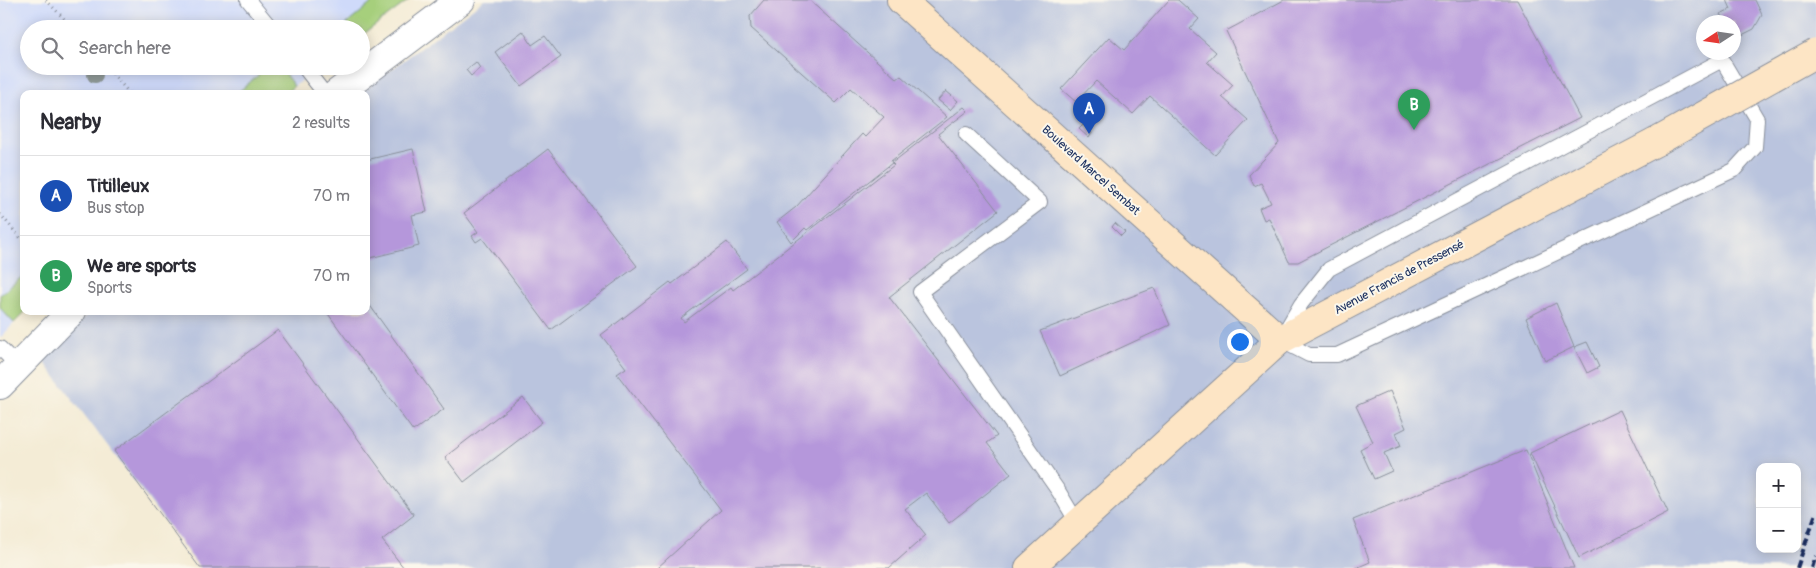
<!DOCTYPE html>
<meta charset="utf-8">
<style>
:root{--surface:#fff;--page:#f2f2f3;--text:#2b2b33;--muted:#7c7c81;--line:#e1e1e2;--accent:#1f6fb2}
body{margin:0;font-family:Pangolin,sans-serif;background:var(--page);color:var(--text)}
.controls{position:absolute;right:15px;bottom:15px;display:grid;overflow:hidden;border-radius:10px;box-shadow:0 2px 12px #0003}
.controls button{width:45px;height:45px;display:grid;place-items:center;padding:0;border:0;border-bottom:1px solid var(--line);background:var(--surface);color:var(--text);font:25px sans-serif}
.compass{position:absolute;left:1696px;top:15px;width:45px;height:45px;border-radius:50%;background:var(--surface);box-shadow:0 2px 12px #0003;rotate:258deg}
.you{position:absolute;left:1239px;top:341px;width:18px;height:18px;margin:-12px;border:4px solid #fff;border-radius:50%;background:#1a73e8;box-shadow:0 0 0 8px #1a73e833}
.badge{display:grid;place-items:center;width:32px;height:32px;border-radius:50%;background:var(--accent);color:#fff;font-size:16px;font-weight:700}
.pin{position:absolute;translate:-50% -41px;filter:drop-shadow(0 1px 2px #0008)}
.pin::after{content:'';position:absolute;top:26px;width:18px;height:15px;background:inherit;clip-path:polygon(0 0,100% 0,50% 100%)}
.list{margin:0;padding:0;list-style:none}
h2{display:flex;justify-content:space-between;align-items:center;height:65px;margin:0;padding:0 20px;font-size:21px}
h2 small{font-size:16px;font-weight:400;color:var(--muted)}
.list li{display:grid;grid-template-columns:32px 1fr auto;gap:15px;align-items:center;box-sizing:border-box;height:80px;padding:0 20px;border-top:1px solid var(--line)}
.list b{display:block;font-size:19px;white-space:nowrap}
.list p{margin:0;font-size:16px;white-space:nowrap;color:var(--muted)}
.list em{font-size:16px;font-style:normal;color:var(--muted)}
.icon{flex:none;width:28px;height:28px;fill:none;stroke:currentColor;stroke-width:2;stroke-linecap:round;stroke-linejoin:round}
.map{position:relative;flex:none;width:1816px;height:568px;overflow:hidden}
.search{position:absolute;background:var(--surface);box-shadow:0 2px 12px #0003;left:20px;top:20px;width:350px;height:55px;display:flex;align-items:center;gap:12px;box-sizing:border-box;padding:0 18px;border-radius:28px;color:var(--muted);font-size:19px}
.panel{position:absolute;background:var(--surface);box-shadow:0 2px 12px #0003;left:20px;top:90px;width:350px;height:225px;border-radius:10px}
.map>svg:first-child{display:block}
</style>
<div class="map">
<svg width="1816" height="568" viewBox="0 0 1816 568">
<rect width="100%" height="100%" fill="#fbf7ec"/>
<filter id="ink" filterUnits="userSpaceOnUse"><feTurbulence type="fractalNoise" baseFrequency=".02" numOctaves="2"/><feDisplacementMap in="SourceGraphic" scale="10" xChannelSelector="R" yChannelSelector="G"/><feConvolveMatrix kernelMatrix="1 2 1 2 8 2 1 2 1" color-interpolation-filters="sRGB"/></filter>
<filter id="wash" filterUnits="userSpaceOnUse"><feTurbulence type="fractalNoise" baseFrequency=".0096" numOctaves="4" result="noise"/><feDisplacementMap in="SourceGraphic" scale="20" xChannelSelector="R" yChannelSelector="G"/><feGaussianBlur stdDeviation="1.12" result="paint"/><feColorMatrix in="noise" values="0 0 0 0 0 0 0 0 0 0 0 0 0 0 0 0 0 1.4 0 .05"/><feComposite in="paint" operator="in"/></filter>
<g filter="url(#wash)">
<rect width="100%" height="100%" fill="#f4ecd6"/>
<!-- built -->
<polygon fill="#cfdafa" points="0,0 409,0 361,36 361,29 29,29 29,66 321,66 284,94 24,94 24,311 26,311 0,338"/>
<!-- industrial -->
<path fill="#bac4de" fill-rule="evenodd" d="M484,0H1816V568H200L42,359L90,311H366V94H359ZM1704,22H1734V52H1704ZM1760,467H1797V549H1760Z"/>
<!-- green -->
<g fill="#a6cf7b" stroke="#607f6c">
<polygon points="375,0 409,0 361,36 361,29 341,29"/>
<polygon points="269,66 279,66 294,86 284,94 236,94"/>
<polygon points="24,275 24,311 26,311 14,323 0,308 0,295"/>
</g>
<g id="blocks">
<!-- building -->
<g fill="#b597db">
<polygon points="764,0 809,0 897,79 901,76 947,117 891,161 892,163 964,107 968,111 938,134 998,211 889,297 997,436 987,443 1011,474 949,523 926,493 905,509 926,535 889,568 657,568 721,510 617,374 626,368 601,335 670,282 672,284 727,242 747,269 681,318 684,322 731,287 733,290 894,165 892,163 807,230 805,228 791,242 777,222 796,207 862,134 865,137 884,117 851,88 836,103 751,28 750,16"/>
<polygon points="1169,0 1178,0 1199,19 1190,29 1216,52 1207,62 1233,85 1222,97 1248,120 1215,155 1150,96 1133,114 1096,81 1076,102 1061,89 1109,37 1124,50"/>
<polygon points="1284,0 1517,0 1580,118 1298,262 1289,262 1269,218 1264,220 1259,208 1271,203 1261,183 1254,186 1249,175 1279,143 1226,31"/>
<polygon points="1727,0 1755,0 1762,15 1754,29 1734,39 1734,22 1725,22 1720,14 1731,9"/>
<polygon points="523,31 532,45 545,36 561,57 521,86 495,52"/>
<polygon points="476,62 480,68 471,76 466,70"/>
<polygon points="946,91 958,101 950,110 938,100"/>
<polygon points="1083,125 1092,133 1089,138 1079,129"/>
<polygon points="413,149 427,212 412,215 419,246 366,259 366,160"/>
<polygon points="548,149 637,266 551,330 482,238 476,242 472,236 478,232 464,213"/>
<polygon points="1115,223 1125,232 1121,236 1112,227"/>
<polygon points="1154,288 1170,325 1060,376 1040,331"/>
<polygon points="366,300 444,409 413,431 326,311 366,311"/>
<polygon points="1556,303 1574,347 1545,361 1526,318"/>
<polygon points="278,330 414,515 382,540 404,568 200,568 114,451"/>
<polygon points="1587,342 1599,367 1587,373 1574,347"/>
<polygon points="1390,391 1406,428 1396,433 1401,446 1384,453 1392,471 1374,479 1360,449 1373,442 1356,406"/>
<polygon points="523,397 542,422 464,482 445,457"/>
<polygon points="1620,410 1668,512 1579,558 1530,453"/>
<polygon points="1526,450 1574,568 1356,568 1370,562 1353,520"/>
</g>
</g>
</g>
<g filter="url(#ink)">
<use href="#blocks" fill-opacity="0" stroke="#888e9a" stroke-width="1"/>
<g fill="none" stroke-linecap="round" stroke-linejoin="round">
<!-- lane casing -->
<g stroke="#888e9a" stroke-width="16">
<g id="lane">
<polyline points="248,0 272,29"/>
<polygon points="1722,60 1757,119 1755,147 1734,170 1337,355 1309,355 1280,340 1301,304 1329,269"/>
<polyline points="303,66 325,94"/>
<polyline points="966,134 1040,202 920,292 1059,492 1078,524"/>
<polyline points="0,348 17,365"/>
</g>
</g>
<!-- street casing -->
<g stroke="#888e9a" stroke-width="30">
<g id="street">
<polyline points="336,94 461,0"/>
<polyline points="0,385 72,311"/>
</g>
</g>
<!-- secondary casing -->
<g stroke="#888e9a" stroke-width="30">
<g id="secondary">
<polyline points="901,0 1280,340"/>
<polyline points="1029,568 1280,340 1656,142"/>
</g>
</g>
<!-- path -->
<g stroke="#888e9a" stroke-width="3" stroke-dasharray="1 4" stroke-linecap="butt">
<polyline points="46,0 74,29"/>
<polyline points="106,66 130,94"/>
<polyline points="0,214 24,242"/>
</g>
<!-- lane -->
<use href="#lane" stroke="#fff" stroke-width="14"/>
<!-- street -->
<use href="#street" stroke="#fff" stroke-width="28"/>
<!-- secondary -->
<use href="#secondary" stroke="#fde5c5" stroke-width="28"/>
<!-- rail -->
<g stroke="#1b2f5e" stroke-width="4" stroke-dasharray="8 4" stroke-linecap="butt">
<polyline points="1797,568 1816,513"/>
<polyline points="1812,568 1816,556"/>
</g>
<!-- secondary-bridge casing -->
<g stroke="#888e9a" stroke-width="30" stroke-linecap="butt">
<polyline id="secondary-bridge" points="1656,142 1816,53"/>
</g>
<!-- secondary-bridge -->
<use href="#secondary-bridge" stroke="#fde5c5" stroke-width="28"/>
</g>
<!-- trees -->
<circle fill="#909a98" cx="95" cy="75" r="8"/>
</g>
<g text-anchor="middle" stroke-width="4" stroke-linejoin="round" paint-order="stroke">
<!-- street labels -->
<g font-size="12" fill="#1b2f5e" stroke="#fbf7ec">
<text transform="translate(1091 170) rotate(42)" y="4">Boulevard Marcel Sembat</text>
<text transform="translate(1399 277) rotate(-28)" y="4">Avenue Francis de Pressensé</text>
</g>
</g>
</svg>
<div class="controls">
<button>+</button>
<button>−</button>
</div>
<svg class="compass" viewBox="-18 -18 36 36"><path d="M0-13l5 13h-10z" fill="#e53935"/><path d="M0 13l5-13h-10z" fill="#7c7c81"/></svg>
<div class="you"></div>
<div class="pin badge" style="left:1089px;top:134px;background:#1a4fb4">A</div>
<div class="pin badge" style="left:1414px;top:130px;background:#2e9e5b">B</div>
<div class="search"><svg class="icon" aria-label="search" viewBox="0 0 24 24"><circle cx="10" cy="10" r="6"/><path d="M15 15l6 6"/></svg>Search here</div>
<section class="panel">
<h2>Nearby<small>2 results</small></h2>
<ul class="list">
<li><span class="badge" style="background:#1a4fb4">A</span><div><b>Titilleux</b><p>Bus stop</p></div><em>70 m</em></li>
<li><span class="badge" style="background:#2e9e5b">B</span><div><b>We are sports</b><p>Sports</p></div><em>70 m</em></li>
</ul>
</section>
</div>
